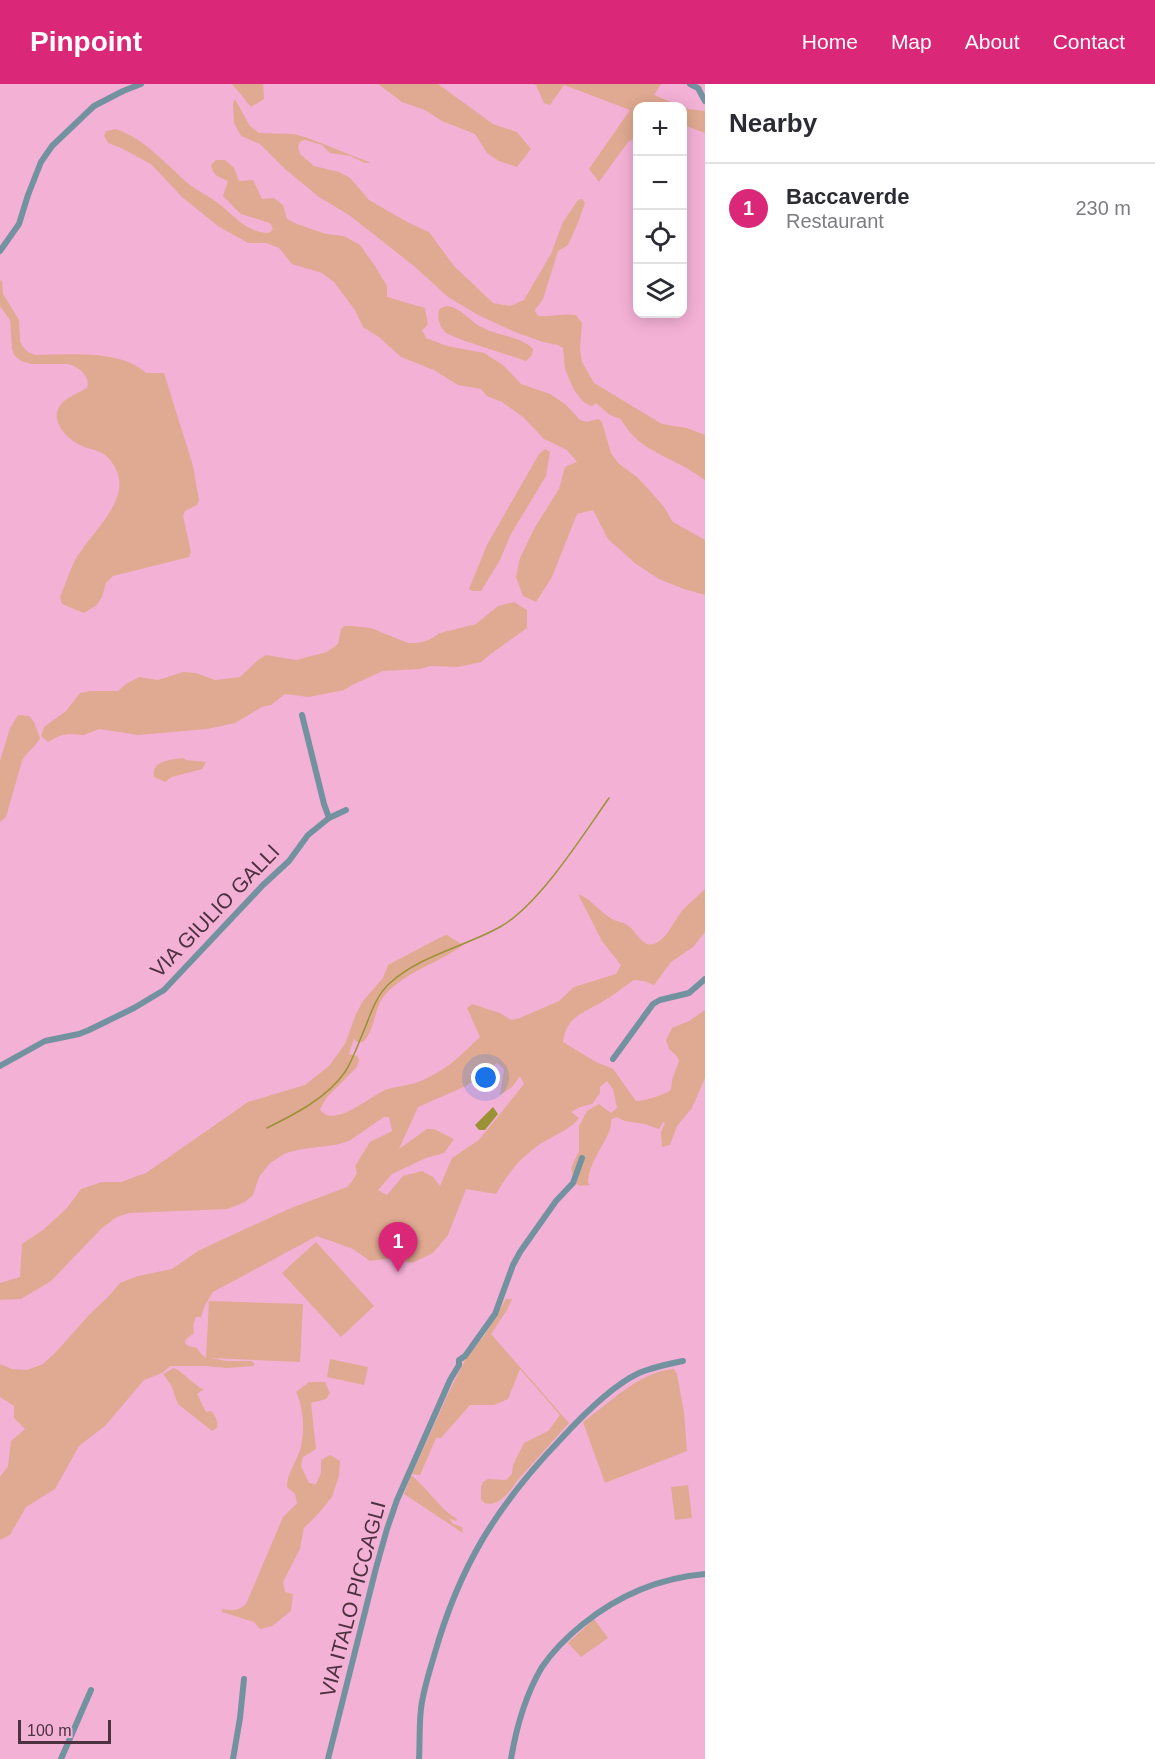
<!DOCTYPE html>
<meta charset="utf-8">
<style>
:root{--surface:#fff;--page:#f7f7f7;--text:#2b2b33;--muted:#7c7c81;--line:#e1e1e2;--accent:#db2777}
body{margin:0;font-family:Helvetica,sans-serif;background:var(--page);color:var(--text)}
.controls{position:absolute;right:18px;top:18px;display:grid;overflow:hidden;border-radius:12px;box-shadow:0 3px 15px #0003}
.controls button{width:54px;height:54px;display:grid;place-items:center;padding:0;border:0;border-bottom:2px solid var(--line);background:var(--surface);color:var(--text);font:30px sans-serif}
.scale{position:absolute;left:18px;bottom:15px;width:93px;box-sizing:border-box;padding-left:6px;border:3px solid #4c3140;border-top:0;font-size:16px;line-height:21px;white-space:nowrap;color:#4c3140;-webkit-text-stroke:4px #f4b1d6;paint-order:stroke}
.you{position:absolute;left:486px;top:994px;width:21px;height:21px;margin:-15px;border:4px solid #fff;border-radius:50%;background:#1a73e8;box-shadow:0 0 0 9px #1a73e833}
.badge{display:grid;place-items:center;width:39px;height:39px;border-radius:50%;background:var(--accent);color:#fff;font-size:20px;font-weight:700}
.pin{position:absolute;translate:-50% -50px;filter:drop-shadow(0 2px 3px #0008)}
.pin::after{content:'';position:absolute;top:32px;width:21px;height:18px;background:inherit;clip-path:polygon(0 0,100% 0,50% 100%)}
.list{margin:0;padding:0;list-style:none}
h2{display:flex;justify-content:space-between;align-items:center;height:78px;margin:0;padding:0 24px;font-size:26px}
h2 small{font-size:20px;font-weight:400;color:var(--muted)}
.list li{display:grid;grid-template-columns:39px 1fr auto;gap:18px;align-items:center;box-sizing:border-box;height:90px;padding:0 24px;border-top:2px solid var(--line)}
.list b{display:block;font-size:22px;white-space:nowrap}
.list p{margin:0;font-size:20px;white-space:nowrap;color:var(--muted)}
.list em{font-size:20px;font-style:normal;color:var(--muted)}
.icon{flex:none;width:33px;height:33px;fill:none;stroke:currentColor;stroke-width:2;stroke-linecap:round;stroke-linejoin:round}
.map{position:relative;flex:none;width:705px;height:1675px;overflow:hidden}
header{display:flex;align-items:center;gap:36px;box-sizing:border-box;height:84px;padding:0 30px;background:var(--accent);color:#fff}
header strong{font-size:28px}
nav{display:flex;gap:33px;margin-inline-start:auto;font-size:21px}
main{display:flex}
aside{flex:1;background:var(--surface)}
.map>svg:first-child{display:block}
</style>
<header>
<strong>Pinpoint</strong>
<nav><a>Home</a><a>Map</a><a>About</a><a>Contact</a></nav>
</header>
<main>
<div class="map">
<svg width="705" height="1675" viewBox="0 0 705 1675">
<rect width="100%" height="100%" fill="#f4b1d6"/>
<!-- green -->
<g fill="#e0a991" fill-rule="evenodd">
<polygon points="232,0 263,0 264,15 251,23"/>
<polygon points="378,0 438,0 493,40 517,48 531,65 517,83 499,77 487,69 475,50 442,37 425,26 402,18"/>
<polygon points="533,0 661,0 654,11 688,25 705,27 705,49 683,41 682,22 638,22 637,52 628,58 599,98 589,85 630,26 564,1 550,21 544,19 536,1"/>
<path d="M235,15L250,42L259,49L294,50L308,54L371,79H365L350,72L330,69L322,61L305,56L300,58L298,63L300,70L314,82L339,88L350,94L369,116L409,139L429,148L454,182L493,219L510,222L524,216L551,170L563,138L578,116L582,115L585,119L578,139L568,161L558,167L543,215L535,226L536,229L539,232C552,233 563,229 576,231L582,239L580,265L582,278L594,299L662,340L687,344L705,351V396C697,391 689,385 681,381C656,368 635,361 621,335L610,331L596,319L592,322C578,319 569,296 565,284C564,278 564,271 563,264L558,261L543,258L515,248L478,231L448,213L414,182L349,131L319,113L285,85L260,60L241,52L234,39L233,20Z"/>
<path d="M116,45C147,56 166,81 190,101C199,108 209,112 218,119C235,132 245,148 269,149L273,145L270,139L241,130L223,112L228,97C219,93 213,92 211,81L216,76H225L234,84L239,97L253,96L262,115L274,114L283,121L287,135L297,140L326,150L344,152L360,161L375,182L387,202V213L425,224L428,241L422,246L426,254L447,262L484,269L503,281L521,300L550,310L565,320L580,336L587,338L598,335L602,338L611,369L618,379L637,393L651,408L664,423L673,438L705,456V511L684,505L659,495L636,480L608,455L593,426L577,430L552,493L536,518L523,512L516,493L520,474L535,443L559,405L565,383L577,378L567,366L544,355L523,333L502,318L487,312L481,305L458,301L434,286L401,273L379,253L363,243L355,226L334,198L322,189L292,180L279,164L266,159H248L218,142L182,113L151,80L121,64L108,59L104,52L106,47Z"/>
<path d="M2,196L3,210L19,236L20,257L23,263L28,268L35,271C69,271 120,265 146,289H164L193,382L199,416L197,421L185,427L183,432L191,468L189,473L113,492L106,499L102,513L97,521L84,529L62,520L60,513C65,501 69,489 74,478C86,455 124,423 119,395C118,386 110,373 102,369C95,365 87,365 80,361C65,354 47,334 63,318C69,312 79,309 87,304C91,293 79,283 69,280H32L21,277L14,271L12,264L10,236L0,222V197Z"/>
<path d="M446,222C459,222 470,237 481,243C498,252 520,252 533,265L532,271L526,277L462,256L446,249C439,241 437,236 439,225Z"/>
<polygon points="545,365 550,368 546,392 511,450 500,476 481,507 472,507 469,505 487,461 539,370"/>
<polygon points="514,518 527,526 527,544 492,569 481,578 458,583 430,582 420,585 383,587 354,600 344,606 309,613 285,610 271,621 262,623 235,639 207,645 138,651 99,645 84,651 68,650 59,652 48,658 41,652 44,643 66,627 80,609 90,607 118,607 126,600 139,593 158,596 183,588 196,589 215,596 240,593 258,576 266,571 296,576 327,568 338,560 341,545 344,542 351,542 371,544 408,559 417,559 429,556 440,549 476,540 498,522"/>
<path d="M18,631L29,632L34,638L40,654C35,664 27,667 22,677L6,733L0,738V677L10,644Z"/>
<path d="M183,674L186,676L206,678L202,685L172,693L165,698L154,693C151,676 171,676 183,674Z"/>
<path d="M705,805V848L693,863L671,878L654,901L644,897L634,896C623,903 613,912 602,918C583,929 566,933 563,958L596,978L613,985L636,1017C646,1017 663,1011 671,1006L672,996L679,977L676,971L669,965L666,956L672,944L689,937L705,926V994L692,1024L677,1042L670,1061L662,1063L661,1048L665,1039L663,1038L659,1045L645,1040L625,1037L617,1033L611,1035C613,1054 589,1073 588,1099L590,1101L580,1102L575,1099L571,1084L579,1067V1042L587,1027L599,1020L611,1029L617,1024L613,1005L607,997L600,1003V1009L592,1020L580,1023L571,1028L579,1034C572,1045 548,1054 536,1063C516,1078 509,1089 496,1110L466,1105L448,1151L433,1169L412,1179L391,1174L370,1177L353,1165L317,1152L213,1208L205,1221L201,1233H196L193,1242L194,1249L186,1255L185,1259L188,1262L197,1264L201,1270L206,1274L209,1217L303,1220L300,1278L211,1274L226,1277H251L254,1279V1282L227,1284L205,1282H170L162,1289L144,1296L105,1342L79,1362L55,1405L26,1423L10,1451L0,1456V1393L8,1382L11,1357L25,1345L14,1334V1322L0,1313V1280L12,1285L27,1286L43,1280L56,1268L89,1231L109,1212L120,1199L138,1192L172,1185L198,1167L215,1159L291,1124L347,1103L351,1099L357,1089L355,1082L370,1058L392,1047L389,1033H384L349,1057L335,1061L302,1065L286,1069L270,1079L259,1093L253,1111L245,1118L238,1121L227,1125L129,1129L117,1133L102,1144L51,1197L21,1215L0,1216V1199L20,1193L22,1160L43,1146L67,1124L81,1105L102,1098H121L146,1089L248,1018L305,1001L329,982L345,960L356,930L363,917L383,894L388,881L443,852L447,851L463,861C438,880 405,887 384,912C374,925 375,946 363,958H356L354,954L349,970L357,972L359,976L357,983L327,1013L320,1025C332,1046 371,1012 385,1006C393,1003 403,1002 412,1000C424,997 439,988 449,981C460,973 470,962 480,953L467,924L472,920L500,929L511,936L520,934L559,917L574,903L616,890L621,881L602,857L578,810C590,814 600,828 612,835C617,838 624,838 629,842C637,849 644,867 658,858C668,852 674,837 681,828C688,820 697,813 705,805ZM497,979L504,985L500,1011L512,1003L520,992L524,1000L479,1056L452,1074L440,1102L433,1093L422,1087L403,1092L387,1111L378,1106L392,1090L426,1074L444,1069L454,1055L434,1045H427L399,1065L418,1023L466,1002Z"/>
<polygon points="316,1158 374,1222 341,1253 282,1189"/>
<path d="M506,1215H512L507,1226L491,1250L569,1339L516,1398C510,1409 493,1428 481,1416V1403L483,1398L488,1395L506,1396L512,1390L513,1381L524,1359L548,1347L560,1331L520,1285L508,1315L494,1321H470L441,1354H436L420,1391L412,1390L448,1310L466,1274L484,1252Z"/>
<polygon points="330,1275 368,1283 364,1301 327,1293"/>
<path d="M174,1284L178,1286L200,1304L204,1305L197,1310L206,1328L211,1327C216,1333 218,1336 217,1344L212,1347L178,1320L171,1301L163,1290Z"/>
<path d="M674,1285L677,1290L684,1328L687,1367L605,1399L583,1338C611,1318 639,1288 674,1285Z"/>
<path d="M309,1298H325L330,1309L326,1315L311,1319L316,1365L303,1373L301,1382L309,1399L316,1400L321,1389V1376L330,1371L340,1377L339,1392L332,1413L318,1430L304,1444L300,1465L283,1498L285,1508L293,1510L291,1527L272,1542L260,1545L254,1538L222,1528V1525C232,1527 238,1527 246,1520L283,1433L297,1419L295,1410L287,1403C287,1389 296,1379 300,1366C305,1350 304,1323 296,1308Z"/>
<path d="M411,1391C428,1404 439,1425 457,1435L456,1437L449,1434L453,1440L462,1443L463,1449L404,1410Z"/>
<polygon points="688,1401 692,1434 675,1436 671,1403"/>
<polygon points="594,1535 608,1554 581,1573 568,1559"/>
</g>
<!-- water -->
<polygon fill="#9a9336" points="493,1023 498,1030 485,1046 479,1046 475,1041"/>
<g fill="none" stroke-linecap="round" stroke-linejoin="round">
<!-- stream -->
<path stroke="#9a9336" stroke-width="1.5" d="M267,1044C295,1030 327,1014 345,988C352,977 357,963 362,951C370,933 375,912 390,899C419,872 466,862 500,843C540,820 582,752 609,714"/>
<!-- minor -->
<g stroke="#7392a0" stroke-width="6">
<polyline points="690,0 698,4 705,17"/>
<polyline points="0,167 19,140 28,111 41,78 52,62 94,22 123,7 141,0"/>
<polyline points="302,631 324,720 329,734"/>
<polyline points="613,975 653,920 660,916 689,909 705,895"/>
<polyline points="0,982 45,957 79,950 89,946 134,924 164,906 263,801 289,777 308,751 329,734 346,726"/>
<polyline points="61,1675 91,1606"/>
<polyline points="233,1675 240,1634 244,1595"/>
<polyline points="328,1675 376,1484 387,1445 397,1416 450,1296 459,1281 459,1276 465,1272 495,1230 513,1181 520,1168 556,1117 573,1099 582,1074"/>
<path d="M419,1675C420,1658 419,1641 421,1625C423,1607 429,1589 434,1572C459,1483 496,1423 559,1357C580,1334 611,1302 639,1289C653,1283 668,1280 683,1277"/>
<path d="M511,1675C516,1645 526,1610 542,1583C553,1567 568,1552 583,1540C619,1511 659,1494 705,1490"/>
</g>
</g>
<g text-anchor="middle" stroke-width="6" stroke-linejoin="round" paint-order="stroke">
<!-- street labels -->
<g font-size="21" fill="#4c3140" stroke="#f4b1d6">
<text transform="translate(215 827) rotate(-46)" y="7">VIA GIULIO GALLI</text>
<text transform="translate(353 1515) rotate(-75)" y="7">VIA ITALO PICCAGLI</text>
</g>
</g>
</svg>
<div class="controls">
<button>+</button>
<button>−</button>
<button><svg class="icon" aria-label="locate" viewBox="0 0 24 24"><circle cx="12" cy="12" r="6"/><path d="M12 2v4M12 18v4M2 12h4M18 12h4"/></svg></button>
<button><svg class="icon" aria-label="layers" viewBox="0 0 24 24"><path d="M12 4l9 5-9 5-9-5zM3 14l9 5 9-5"/></svg></button>
</div>
<div class="scale">100 m</div>
<div class="you"></div>
<div class="pin badge" style="left:398px;top:1188px">1</div>
</div>
<aside>
<h2>Nearby<small></small></h2>
<ul class="list">
<li><span class="badge">1</span><div><b>Baccaverde</b><p>Restaurant</p></div><em>230 m</em></li>
</ul>
</aside>
</main>
